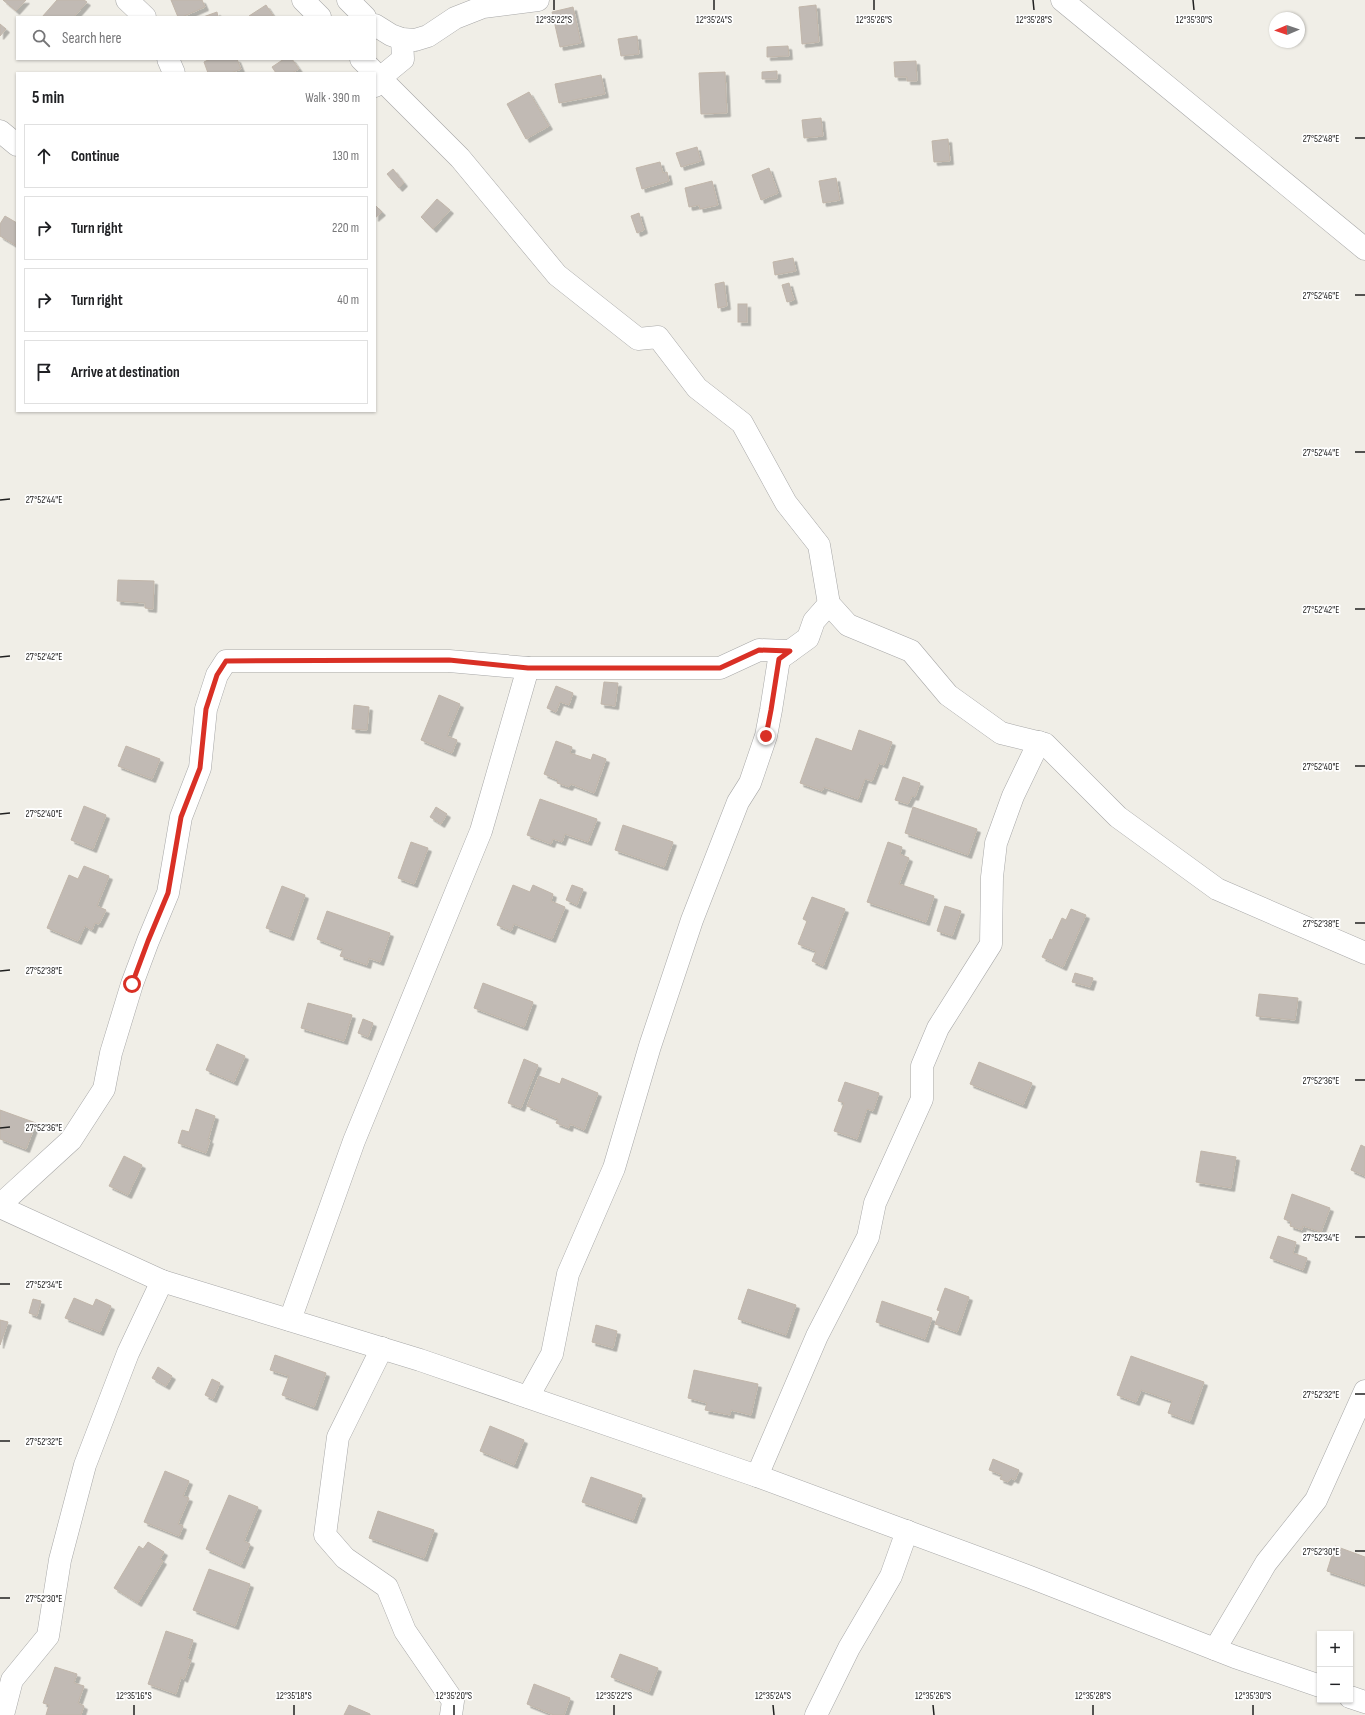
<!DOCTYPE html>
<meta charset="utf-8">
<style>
:root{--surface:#fff;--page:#f2f2f2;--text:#202124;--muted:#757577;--line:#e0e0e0}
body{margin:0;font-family:"Sofia Sans Condensed",sans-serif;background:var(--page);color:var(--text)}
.controls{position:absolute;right:12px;bottom:12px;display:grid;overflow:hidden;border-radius:0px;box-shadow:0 1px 3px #0004}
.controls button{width:36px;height:36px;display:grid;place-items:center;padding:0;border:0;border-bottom:1px solid var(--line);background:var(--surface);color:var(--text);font:20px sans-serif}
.compass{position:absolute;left:1269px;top:12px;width:36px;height:36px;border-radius:50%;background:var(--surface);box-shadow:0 1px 3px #0004;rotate:268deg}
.stop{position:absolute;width:12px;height:12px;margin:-9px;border:3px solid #d93025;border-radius:50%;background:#fff}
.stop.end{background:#d93025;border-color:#fff;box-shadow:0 1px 4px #0008}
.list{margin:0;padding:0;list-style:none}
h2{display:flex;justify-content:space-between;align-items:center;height:52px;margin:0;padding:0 16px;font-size:17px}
h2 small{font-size:13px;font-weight:400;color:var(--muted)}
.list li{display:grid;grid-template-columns:26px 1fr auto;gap:12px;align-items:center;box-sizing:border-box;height:64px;margin:0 8px 8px;padding:0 8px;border:1px solid var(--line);border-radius:0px}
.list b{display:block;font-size:15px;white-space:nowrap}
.list em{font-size:13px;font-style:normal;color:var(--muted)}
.icon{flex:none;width:22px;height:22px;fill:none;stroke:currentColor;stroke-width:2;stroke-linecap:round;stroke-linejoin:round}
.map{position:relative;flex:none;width:1365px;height:1715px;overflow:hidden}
.search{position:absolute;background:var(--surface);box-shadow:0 1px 3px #0004;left:16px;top:16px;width:360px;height:44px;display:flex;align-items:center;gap:10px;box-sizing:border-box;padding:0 14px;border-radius:0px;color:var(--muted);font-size:15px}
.panel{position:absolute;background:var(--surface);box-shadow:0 1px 3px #0004;left:16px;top:72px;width:360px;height:340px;border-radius:0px}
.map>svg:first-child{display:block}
</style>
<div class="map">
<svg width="1365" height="1715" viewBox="0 0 1365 1715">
<defs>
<filter id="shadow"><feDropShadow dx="3.5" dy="3.5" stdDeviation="0" flood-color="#0004"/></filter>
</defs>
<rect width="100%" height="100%" fill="#f0eee7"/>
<!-- building -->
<g fill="#c1bab4" stroke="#c1b6aa" filter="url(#shadow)">
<polygon points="3,0 26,0 16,11"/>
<polygon points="57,0 84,0 87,2 74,17 42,17"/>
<polygon points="171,0 202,0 205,7 182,17 178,17"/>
<polygon points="266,5 274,17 250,17 249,16"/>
<polygon points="816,5 819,42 802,44 799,7"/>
<polygon points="573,7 581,43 560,47 552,12"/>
<polygon points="217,12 218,17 203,17"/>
<polygon points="0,24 6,29 0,36"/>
<polygon points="637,36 639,54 621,56 618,39"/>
<polygon points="788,46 789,56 767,57 767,47"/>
<polygon points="210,59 237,59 241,69 231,73 208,73 204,62"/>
<polygon points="284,59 292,59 299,69 292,73 276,73 272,67"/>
<polygon points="916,61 917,81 907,81 907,77 895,77 894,62"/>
<polygon points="777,71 777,79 762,79 762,72"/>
<polygon points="725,72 727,113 701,114 699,73"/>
<polygon points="601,75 605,94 559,103 555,84"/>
<polygon points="529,92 549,126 526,139 507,104"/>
<polygon points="821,118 823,136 804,138 802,120"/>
<polygon points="948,139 950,161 934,162 932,141"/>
<polygon points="697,147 701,161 681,167 676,153"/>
<polygon points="660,162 663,173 667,172 669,181 642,189 636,168"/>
<polygon points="769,168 778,193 761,200 752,175"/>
<polygon points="393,169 404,183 399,188 387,174"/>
<polygon points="836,178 840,200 823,203 819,181"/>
<polygon points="712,181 718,205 700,209 699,205 689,207 685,188"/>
<polygon points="437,199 450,210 433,229 421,217"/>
<polygon points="375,205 382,212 375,218"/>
<polygon points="639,213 644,230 637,233 631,216"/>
<polygon points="5,216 17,223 17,246 0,236 0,224"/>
<polygon points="793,258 796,271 775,275 773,262"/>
<polygon points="724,282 727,306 718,308 715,284"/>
<polygon points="789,283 794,300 787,302 782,285"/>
<rect x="738" y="304" width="9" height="18"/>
<polygon points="118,580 154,581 153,609 145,608 145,603 117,601"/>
<polygon points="604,682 618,683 615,706 601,704"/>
<polygon points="556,686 573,693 569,705 560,702 556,712 547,708"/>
<polygon points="439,695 460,704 447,736 457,740 452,753 421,740"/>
<polygon points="354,705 369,707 367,730 352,729"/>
<polygon points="859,730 892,742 884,765 879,763 872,781 865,779 858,799 824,787 822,791 800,783 816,738 852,751"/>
<polygon points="556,741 572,747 570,753 591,760 593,754 606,759 594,793 571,784 569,787 557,783 558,780 544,774"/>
<polygon points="126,746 160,759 152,779 118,766"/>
<polygon points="903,777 920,783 915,797 912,796 908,804 895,800"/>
<polygon points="540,799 597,819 588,842 565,834 562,842 553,839 551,844 527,835"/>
<polygon points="84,806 106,815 93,849 71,840"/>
<polygon points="436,807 447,814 441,824 430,817"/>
<polygon points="913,807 977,829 968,855 905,833"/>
<polygon points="623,825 673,842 664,867 615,850"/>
<polygon points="411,842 428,848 414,884 398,878"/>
<polygon points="888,842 902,847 900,854 909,858 899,884 934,896 926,922 867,902"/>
<polygon points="84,866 109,876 97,906 106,910 99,924 95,923 92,930 85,926 78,941 47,928 69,875 78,879"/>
<polygon points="513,885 530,892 533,885 553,894 551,901 565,907 552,939 514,924 511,931 497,925"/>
<polygon points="572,885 583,889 577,905 566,900"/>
<polygon points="282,886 305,895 290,937 266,928"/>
<polygon points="812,897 845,909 823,966 812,961 816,951 798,944 807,921 803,919"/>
<polygon points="945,906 961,911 952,936 937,931"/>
<polygon points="1071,909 1086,915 1063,967 1042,957 1050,939 1052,940 1062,918 1066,920"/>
<polygon points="327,911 390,933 380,962 369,958 367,965 340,956 343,949 317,939"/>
<polygon points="1075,973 1093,978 1090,987 1072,982"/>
<polygon points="483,983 533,1002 524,1027 474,1008"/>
<polygon points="1259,994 1298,998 1295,1020 1256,1016"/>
<polygon points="308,1003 352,1015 344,1041 301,1028"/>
<polygon points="363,1019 373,1023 368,1037 358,1033"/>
<polygon points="217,1044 245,1056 234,1082 206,1070"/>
<polygon points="524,1059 538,1065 521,1108 508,1103"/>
<polygon points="979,1062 1032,1083 1023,1105 970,1084"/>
<polygon points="539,1076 560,1084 562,1078 598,1093 584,1130 570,1124 569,1128 556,1123 558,1119 527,1106"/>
<polygon points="845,1082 879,1093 873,1111 867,1109 857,1139 834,1131 844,1103 838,1101"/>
<polygon points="196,1109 215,1116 208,1140 210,1140 206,1153 178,1143 182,1130 189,1132"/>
<polygon points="0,1110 36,1123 26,1149 0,1139"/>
<polygon points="1361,1145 1365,1147 1365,1176 1351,1170"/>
<polygon points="1201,1151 1236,1157 1231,1188 1196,1182"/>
<polygon points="124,1156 142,1165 128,1195 109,1186"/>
<polygon points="1292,1194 1330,1208 1321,1232 1303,1226 1302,1230 1290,1226 1291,1222 1284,1219"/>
<polygon points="1278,1236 1296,1242 1293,1253 1307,1258 1303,1270 1270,1258"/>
<polygon points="945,1288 969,1297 957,1332 935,1324 940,1311 937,1310"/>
<polygon points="748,1289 796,1305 786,1335 738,1319"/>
<polygon points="74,1298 93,1306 96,1299 111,1306 100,1332 65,1318"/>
<polygon points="33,1299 41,1301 37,1316 29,1313"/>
<polygon points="882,1301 932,1318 925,1339 876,1322"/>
<polygon points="0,1320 8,1322 0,1345"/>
<polygon points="596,1325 617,1331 613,1348 592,1342"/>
<polygon points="275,1355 326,1373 314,1407 282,1395 289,1376 270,1370"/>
<polygon points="1131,1356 1204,1382 1190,1421 1168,1413 1172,1401 1141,1390 1136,1402 1117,1395"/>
<polygon points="158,1367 172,1376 166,1386 152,1378"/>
<polygon points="694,1370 758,1384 751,1415 731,1410 730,1415 705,1410 707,1403 688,1398"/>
<polygon points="212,1379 220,1383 213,1399 205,1395"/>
<polygon points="490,1426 524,1440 514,1465 480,1451"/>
<polygon points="993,1459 1019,1470 1015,1480 1011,1478 1008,1482 1000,1479 1002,1475 989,1470"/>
<polygon points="165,1471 189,1481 183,1496 189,1498 178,1524 183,1526 179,1536 144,1522"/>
<polygon points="591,1477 642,1495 633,1520 582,1502"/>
<polygon points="229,1495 258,1507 244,1541 250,1544 241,1565 206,1549"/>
<polygon points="378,1511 434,1530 424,1558 369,1538"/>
<polygon points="148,1542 164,1552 160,1559 163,1561 138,1603 114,1588 139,1546 143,1549"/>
<polygon points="1335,1546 1365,1557 1365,1584 1327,1571"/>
<polygon points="209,1569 250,1584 235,1626 193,1610"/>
<polygon points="166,1631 193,1640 187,1659 191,1660 184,1679 181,1677 176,1694 148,1684"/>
<polygon points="620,1654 658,1668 649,1692 611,1677"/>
<polygon points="55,1667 77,1674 74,1683 84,1686 78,1703 84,1706 81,1715 46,1715 49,1705 43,1703"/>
<polygon points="534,1684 570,1698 564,1715 554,1715 527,1704"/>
<polygon points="349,1705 370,1714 370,1715 344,1715"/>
</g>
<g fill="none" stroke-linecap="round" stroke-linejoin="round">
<!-- minor casing -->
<g stroke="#a7a7a7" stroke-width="23">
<g id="minor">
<polyline points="127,0 145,17"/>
<polyline points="303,0 320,17"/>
<polyline points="348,0 365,17"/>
<polyline points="1062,0 1365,249"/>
<polyline points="375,25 391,35 402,39 415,40 428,36 455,18 483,7 538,0"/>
<polyline points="168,59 174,73"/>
<polyline points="361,59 460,158 557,275 638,339 658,337 697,388 742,423 786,503 819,545 829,604 848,625 911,651 948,695 1001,733 1045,744 1118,817 1217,889 1365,953"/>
<polyline points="375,86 380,78 403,59 402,39"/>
<polyline points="0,131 17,145"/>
<polyline points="0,1205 71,1140 104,1089 111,1053 132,984 148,941 168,893 181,817 200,768 206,709 217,675 226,661 449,661 528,668"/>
<polyline points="0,1207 162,1281 420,1360 757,1476 1030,1577 1235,1657 1320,1686"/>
<polyline points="290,1320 354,1141 481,831 528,668 720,668 759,650 790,651"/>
<polyline points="382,1348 338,1437 325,1535 345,1558 387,1587 405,1631 453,1701 451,1715"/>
<polyline points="528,1397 552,1354 568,1274 614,1168 650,1046 692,920 738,802 750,783 766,736 771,710 779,659 808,638 814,621 829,604"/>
<polyline points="757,1476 817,1336 868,1237 875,1203 922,1099 922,1066 938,1028 991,944 992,877 996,843 1013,796 1039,742"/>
<polyline points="1215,1649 1266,1563 1316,1500 1365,1391"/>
<polyline points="1350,1697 1365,1702"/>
<polyline points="3,1715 12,1680 48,1636 60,1560 85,1465 128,1353 162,1281"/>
<polyline points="816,1715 849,1648 891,1576 907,1531"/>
</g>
</g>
<!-- minor -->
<use href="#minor" stroke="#fff" stroke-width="22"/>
</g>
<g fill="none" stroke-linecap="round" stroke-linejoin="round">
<!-- route -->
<polyline stroke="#d93025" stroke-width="5" points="132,984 148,941 168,893 181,817 200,768 206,709 217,675 226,661 449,660 528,668 720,668 759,650 790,651 779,659 771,710 766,736"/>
</g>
<!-- ticks -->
<path fill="none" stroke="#202020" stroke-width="1.5" d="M554,0V10M714,0V10M874,0V10M1033,0L1034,10M1193,0L1194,10M1355,138H1365M1355,295H1365M1355,452H1365M0,500L10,499M1355,609H1365M0,657L10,656M1355,766H1365M0,814L10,813M1355,923H1365M0,971L10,970M1355,1080H1365M0,1128L10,1127M1355,1237H1365M0,1284H10M1355,1394H1365M0,1441H10M1355,1551H1365M0,1598H10M134,1705V1715M294,1705V1715M454,1705V1715M614,1705V1715M773,1705L774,1715M933,1705L934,1715M1093,1705V1715M1253,1705V1715"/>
<g font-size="10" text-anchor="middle" fill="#202020" stroke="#fff" stroke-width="3.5" stroke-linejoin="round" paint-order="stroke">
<text x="554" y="23">12°35'22"S</text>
<text x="714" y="23">12°35'24"S</text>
<text x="874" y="23">12°35'26"S</text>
<text x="1034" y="23">12°35'28"S</text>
<text x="1194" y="23">12°35'30"S</text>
<text x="1321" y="142">27°52'48"E</text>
<text x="1321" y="299">27°52'46"E</text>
<text x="1321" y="456">27°52'44"E</text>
<text x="44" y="503">27°52'44"E</text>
<text x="1321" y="613">27°52'42"E</text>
<text x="44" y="660">27°52'42"E</text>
<text x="1321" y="770">27°52'40"E</text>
<text x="44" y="817">27°52'40"E</text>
<text x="1321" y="927">27°52'38"E</text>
<text x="44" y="974">27°52'38"E</text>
<text x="1321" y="1084">27°52'36"E</text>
<text x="44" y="1131">27°52'36"E</text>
<text x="1321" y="1241">27°52'34"E</text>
<text x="44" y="1288">27°52'34"E</text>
<text x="1321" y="1398">27°52'32"E</text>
<text x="44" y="1445">27°52'32"E</text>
<text x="1321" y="1555">27°52'30"E</text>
<text x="44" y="1602">27°52'30"E</text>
<text x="134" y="1699">12°35'16"S</text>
<text x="294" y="1699">12°35'18"S</text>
<text x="454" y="1699">12°35'20"S</text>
<text x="614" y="1699">12°35'22"S</text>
<text x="773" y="1699">12°35'24"S</text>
<text x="933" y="1699">12°35'26"S</text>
<text x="1093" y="1699">12°35'28"S</text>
<text x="1253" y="1699">12°35'30"S</text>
</g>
</svg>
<div class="controls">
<button>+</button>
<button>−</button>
</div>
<svg class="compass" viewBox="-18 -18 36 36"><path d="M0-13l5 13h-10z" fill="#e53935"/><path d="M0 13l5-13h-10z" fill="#757577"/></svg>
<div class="stop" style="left:132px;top:984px"></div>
<div class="stop end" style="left:766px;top:736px"></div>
<div class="search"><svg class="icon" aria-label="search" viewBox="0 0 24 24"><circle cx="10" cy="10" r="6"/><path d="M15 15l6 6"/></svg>Search here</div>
<section class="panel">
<h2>5 min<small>Walk · 390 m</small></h2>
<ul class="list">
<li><svg class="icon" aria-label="ahead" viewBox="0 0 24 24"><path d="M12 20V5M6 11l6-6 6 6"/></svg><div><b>Continue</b></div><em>130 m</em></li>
<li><svg class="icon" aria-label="right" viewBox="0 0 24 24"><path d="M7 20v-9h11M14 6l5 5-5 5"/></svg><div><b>Turn right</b></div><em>220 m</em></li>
<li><svg class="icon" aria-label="right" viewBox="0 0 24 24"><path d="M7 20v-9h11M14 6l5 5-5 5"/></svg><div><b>Turn right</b></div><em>40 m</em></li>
<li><svg class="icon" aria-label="arrive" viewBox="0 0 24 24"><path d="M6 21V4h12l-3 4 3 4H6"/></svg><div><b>Arrive at destination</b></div></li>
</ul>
</section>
</div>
